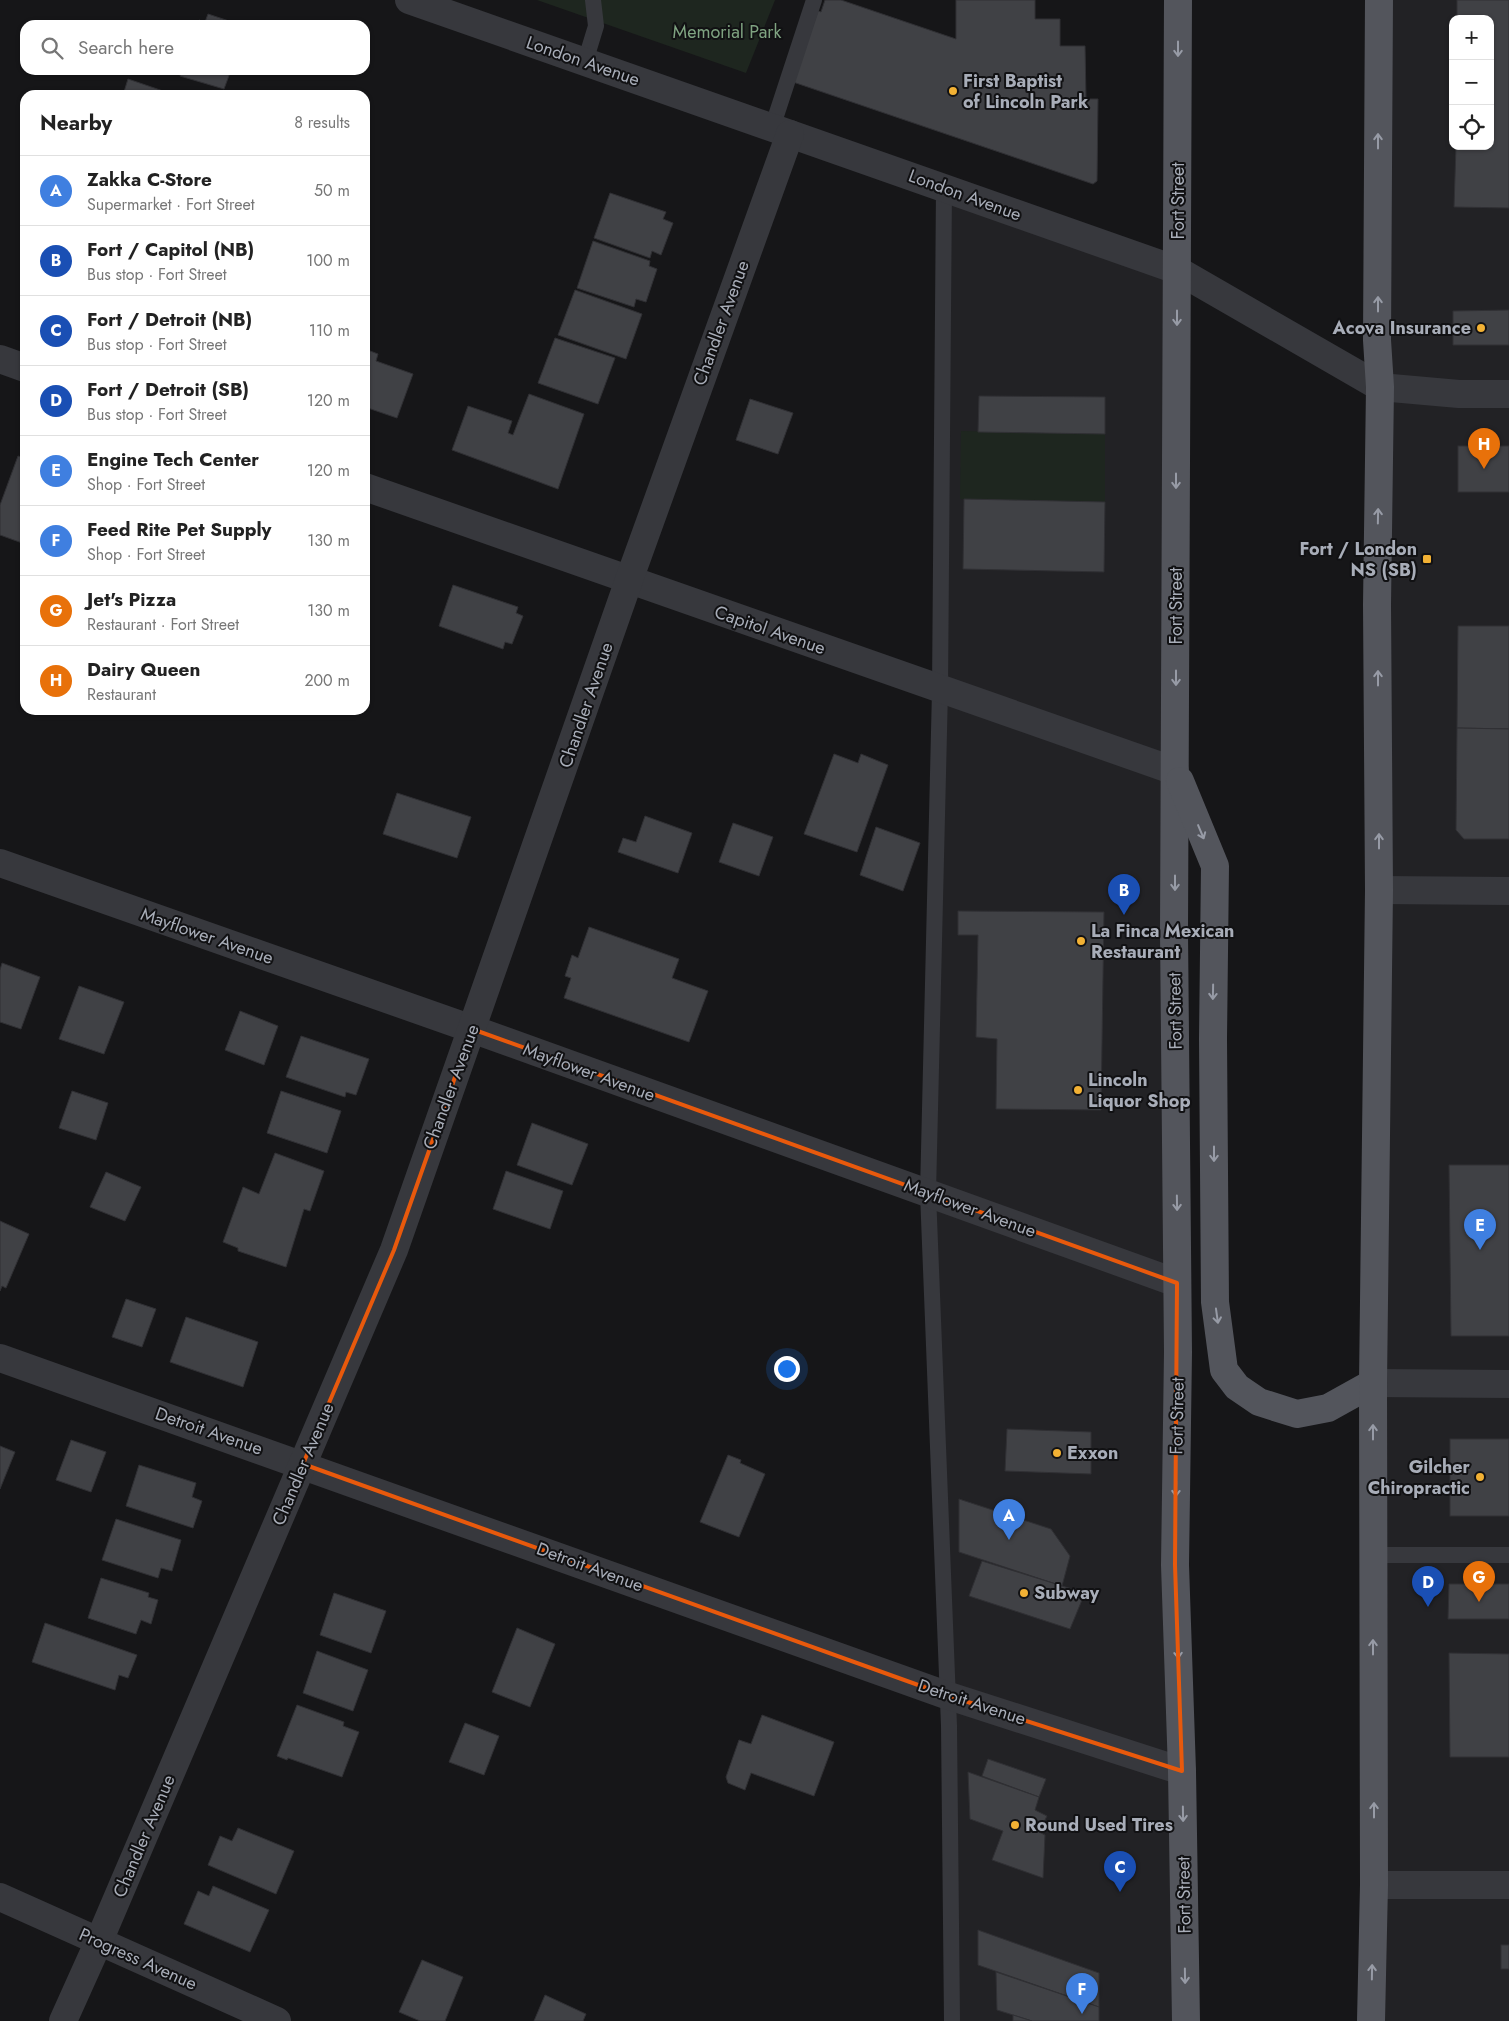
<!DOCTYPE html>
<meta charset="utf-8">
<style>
:root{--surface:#fff;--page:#f2f2f2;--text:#222;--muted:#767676;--line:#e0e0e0;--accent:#1a73e8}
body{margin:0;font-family:Jost,sans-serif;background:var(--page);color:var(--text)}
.controls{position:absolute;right:15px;top:15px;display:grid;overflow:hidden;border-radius:10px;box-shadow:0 1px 4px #0004}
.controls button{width:45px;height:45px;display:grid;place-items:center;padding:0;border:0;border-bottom:1px solid var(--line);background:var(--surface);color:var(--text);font:25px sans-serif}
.you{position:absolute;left:786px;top:1368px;width:18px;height:18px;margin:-12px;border:4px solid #fff;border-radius:50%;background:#1a73e8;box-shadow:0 0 0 8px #1a73e833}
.badge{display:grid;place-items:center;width:32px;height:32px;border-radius:50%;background:var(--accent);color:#fff;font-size:16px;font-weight:700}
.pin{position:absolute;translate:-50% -41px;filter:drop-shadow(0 1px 2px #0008)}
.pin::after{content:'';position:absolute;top:26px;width:18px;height:15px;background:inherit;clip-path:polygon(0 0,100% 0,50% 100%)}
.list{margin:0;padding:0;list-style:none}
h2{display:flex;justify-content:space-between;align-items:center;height:65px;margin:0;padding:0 20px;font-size:21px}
h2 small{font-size:16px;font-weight:400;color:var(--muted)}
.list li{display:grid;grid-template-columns:32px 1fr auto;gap:15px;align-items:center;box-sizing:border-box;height:70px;padding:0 20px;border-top:1px solid var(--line)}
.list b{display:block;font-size:19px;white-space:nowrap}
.list p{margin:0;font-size:16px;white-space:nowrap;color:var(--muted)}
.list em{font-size:16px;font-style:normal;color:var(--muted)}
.icon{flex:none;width:28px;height:28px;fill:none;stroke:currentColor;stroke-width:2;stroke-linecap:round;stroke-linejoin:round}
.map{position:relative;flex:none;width:1509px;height:2021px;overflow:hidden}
.search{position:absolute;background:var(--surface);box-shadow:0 1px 4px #0004;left:20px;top:20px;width:350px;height:55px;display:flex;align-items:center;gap:12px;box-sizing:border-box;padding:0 18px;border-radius:15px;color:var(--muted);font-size:19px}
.panel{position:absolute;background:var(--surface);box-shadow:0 1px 4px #0004;left:20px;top:90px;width:350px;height:625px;border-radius:15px}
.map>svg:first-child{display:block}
</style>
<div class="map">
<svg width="1509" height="2021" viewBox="0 0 1509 2021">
<rect width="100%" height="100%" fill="#161618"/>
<!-- built -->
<g fill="#222225" fill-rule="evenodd">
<path d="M1379,0H1509V2021H1371ZM1453,19H1490V146H1453Z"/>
<polygon points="944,188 1177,270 1186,2021 952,2021 928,1193"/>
</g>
<!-- green -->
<g fill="#1e261f">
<polygon points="537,0 775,0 746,73"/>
<polygon points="961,431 1105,434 1105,502 960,499"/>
</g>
<!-- building -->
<g fill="#404145" stroke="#303034">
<polygon points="825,0 841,0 956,39 956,0 1035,0 1035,19 1060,19 1060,46 1085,46 1086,99 1098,99 1097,181 1093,184 793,82 818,11 821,12"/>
<polygon points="1457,0 1509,0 1509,208 1454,207 1456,146 1490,146 1490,19 1457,19"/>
<polygon points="208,14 235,23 234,25 197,25 199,20 205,22"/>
<polygon points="182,70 231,70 224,89 180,76"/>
<polygon points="128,79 166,92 165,95 123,95"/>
<polygon points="610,193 666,212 663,219 673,223 661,255 652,251 650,258 594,238"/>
<polygon points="593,241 650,261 649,266 657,269 646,302 636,299 634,307 577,288"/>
<polygon points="575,290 642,314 626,359 558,335"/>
<polygon points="1509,310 1509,345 1453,345 1453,311"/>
<polygon points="555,338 615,358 598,404 538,383"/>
<polygon points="365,349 378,354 376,361 413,374 397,418 365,407"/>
<polygon points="529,394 584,414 558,489 452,450 468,406 512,421 508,433 513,435"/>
<polygon points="979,396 1105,397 1105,434 978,432"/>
<polygon points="750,399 793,413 778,454 736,440"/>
<rect x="1458" y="446" width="51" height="46"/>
<polygon points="18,456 25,458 25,544 0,535 0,505"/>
<polygon points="964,499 1105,502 1104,572 963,569"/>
<polygon points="453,585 518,607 516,613 523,616 512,644 505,642 503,649 439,626"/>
<polygon points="1458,626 1509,626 1509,729 1457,728"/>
<polygon points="1457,728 1509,729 1509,839 1464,839 1456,830"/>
<polygon points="834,754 858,763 861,754 888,765 857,852 804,834"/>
<polygon points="397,793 471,817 457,858 383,834"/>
<polygon points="645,816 692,833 678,873 618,852 623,838 636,842"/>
<polygon points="733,823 773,837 759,876 719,862"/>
<polygon points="876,827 920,843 903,891 860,875"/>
<polygon points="958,911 1104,912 1101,1110 996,1109 997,1039 976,1037 978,935 958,935"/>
<polygon points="589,927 679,959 672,978 708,991 689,1042 564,998 571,978 565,976 572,955 578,958"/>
<polygon points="2,963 40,977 21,1029 0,1022 0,970"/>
<polygon points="79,986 124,1002 104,1054 59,1039"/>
<polygon points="240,1011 278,1026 264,1065 225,1050"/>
<polygon points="301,1036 369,1059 356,1095 346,1092 345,1097 286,1077"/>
<polygon points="72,1091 108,1103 96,1140 59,1128"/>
<polygon points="281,1091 341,1111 327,1153 267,1133"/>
<polygon points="532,1123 588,1144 572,1185 517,1165"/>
<polygon points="275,1153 324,1171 310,1211 304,1209 286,1267 238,1251 238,1248 223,1242 243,1187 259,1194"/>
<polygon points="1449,1165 1509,1165 1509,1336 1451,1336"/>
<polygon points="506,1171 563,1191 550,1229 493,1209"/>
<polygon points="106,1172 141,1187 125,1221 90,1207"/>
<polygon points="0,1221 29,1234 6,1288 2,1286 0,1291"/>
<polygon points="126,1299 156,1309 142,1347 112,1337"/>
<polygon points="186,1317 258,1342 243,1387 170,1362"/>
<polygon points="1007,1429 1091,1432 1091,1474 1005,1471"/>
<rect x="1450" y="1439" width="59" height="77"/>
<polygon points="71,1440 106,1452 91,1492 56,1480"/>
<polygon points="0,1446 15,1452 0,1489"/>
<polygon points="728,1455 741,1460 740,1463 765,1474 739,1537 700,1522"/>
<polygon points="139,1465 196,1483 192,1497 202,1501 193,1528 126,1506"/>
<polygon points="959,1499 1051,1529 1070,1556 1062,1586 959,1552"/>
<polygon points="116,1519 181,1540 172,1571 161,1568 158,1578 102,1560"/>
<polygon points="982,1561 1075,1590 1082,1600 1070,1629 969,1596"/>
<polygon points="101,1578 149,1593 148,1597 158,1600 151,1624 141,1620 136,1634 88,1618"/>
<polygon points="1449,1584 1509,1584 1509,1619 1448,1619"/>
<polygon points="334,1593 386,1611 371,1653 320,1635"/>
<polygon points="45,1623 137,1655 128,1678 119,1675 115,1690 32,1662"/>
<polygon points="517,1628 555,1644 530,1707 492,1692"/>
<polygon points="317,1651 368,1670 353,1711 303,1693"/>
<polygon points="1449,1653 1509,1654 1509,1757 1450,1757"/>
<polygon points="297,1705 344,1722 343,1726 359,1732 342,1777 288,1758 287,1760 277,1756"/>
<polygon points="762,1715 834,1742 814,1796 751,1773 745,1790 728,1783 726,1777 739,1740 751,1744"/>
<polygon points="465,1723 499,1736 484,1775 449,1762"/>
<polygon points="988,1759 1046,1779 1039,1797 982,1776"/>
<polygon points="968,1772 1039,1797 1035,1810 1047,1816 1039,1832 1045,1835 1043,1878 992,1860 1003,1831 970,1819"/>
<polygon points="238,1828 294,1851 276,1894 208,1865 220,1836 232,1841"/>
<polygon points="213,1886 269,1910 250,1952 184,1924 198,1891 209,1896"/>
<polygon points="978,1930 1099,1973 1099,2007 978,1965"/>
<rect x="1501" y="1945" width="8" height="24"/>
<polygon points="422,1960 463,1977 445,2021 420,2021 399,2012"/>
<polygon points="996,1972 1099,2007 1099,2021 1032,2021 997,2010"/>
<polygon points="545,1995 586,2014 583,2021 534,2021"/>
<polygon points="1013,2015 1032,2021 1013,2021"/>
</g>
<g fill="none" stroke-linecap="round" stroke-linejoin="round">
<!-- service -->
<g stroke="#37383d" stroke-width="16">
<polyline points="585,62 596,26 593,0"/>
<polyline points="772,128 814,0"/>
<polyline points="944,187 940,690 928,1193 949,1726 952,2021"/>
<polyline points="1374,1555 1509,1555"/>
</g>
<!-- minor -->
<g stroke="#37383d" stroke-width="28">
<polyline points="409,0 1177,270 1380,387 1459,394 1509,394"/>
<polyline points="0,359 25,368"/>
<polyline points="365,487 1175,771"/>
<polyline points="0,863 472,1029 1177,1283"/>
<polyline points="1379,890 1509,891"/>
<polyline points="0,1358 946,1695 1182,1771"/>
<polyline points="1373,1383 1509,1384"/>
<polyline points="1374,1885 1509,1885"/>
<polyline points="0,1897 277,2021"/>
<polyline points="63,2021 99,1941 394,1250 629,580 790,134"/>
</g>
<!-- primary -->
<g stroke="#53555c" stroke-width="28">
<polyline points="1178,0 1174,932 1178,1352 1175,1565 1182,1771 1186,2021"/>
<polyline points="1180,781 1215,866 1213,1039 1215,1302 1224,1370 1237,1387 1259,1402 1297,1414 1328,1408 1373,1383"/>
<polyline points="1371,2021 1374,1885 1373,1383 1379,890 1377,605 1380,387 1377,340 1379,0"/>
</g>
</g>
<!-- one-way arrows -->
<defs><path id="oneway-shaft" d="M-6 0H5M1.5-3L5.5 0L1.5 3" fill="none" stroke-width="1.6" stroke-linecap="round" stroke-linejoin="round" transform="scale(1.25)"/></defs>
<g stroke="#979ba6">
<use href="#oneway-shaft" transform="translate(1178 49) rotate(90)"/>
<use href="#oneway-shaft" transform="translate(1378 141) rotate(-90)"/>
<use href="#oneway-shaft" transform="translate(1378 304) rotate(-90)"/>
<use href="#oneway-shaft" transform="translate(1177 318) rotate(90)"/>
<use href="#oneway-shaft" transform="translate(1176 481) rotate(90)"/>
<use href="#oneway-shaft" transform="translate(1378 516) rotate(-89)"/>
<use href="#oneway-shaft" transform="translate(1176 678) rotate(90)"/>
<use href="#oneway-shaft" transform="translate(1378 678) rotate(-90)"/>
<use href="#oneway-shaft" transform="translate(1201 832) rotate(67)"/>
<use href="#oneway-shaft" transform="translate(1379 841) rotate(-90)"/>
<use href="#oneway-shaft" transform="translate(1175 883) rotate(90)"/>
<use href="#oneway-shaft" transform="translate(1213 992) rotate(91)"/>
<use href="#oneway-shaft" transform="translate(1214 1154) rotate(90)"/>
<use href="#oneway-shaft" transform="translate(1177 1203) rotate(89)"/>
<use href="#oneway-shaft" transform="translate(1217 1316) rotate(82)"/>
<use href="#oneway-shaft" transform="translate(1373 1432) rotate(-90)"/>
<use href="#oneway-shaft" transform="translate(1176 1489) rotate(91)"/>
<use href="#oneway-shaft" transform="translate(1373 1647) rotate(-90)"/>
<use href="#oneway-shaft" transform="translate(1178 1651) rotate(88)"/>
<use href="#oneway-shaft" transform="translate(1374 1810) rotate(-90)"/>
<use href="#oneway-shaft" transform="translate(1183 1814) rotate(89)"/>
<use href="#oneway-shaft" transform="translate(1372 1972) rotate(-89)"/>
<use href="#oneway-shaft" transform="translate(1185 1976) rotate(89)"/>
</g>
<!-- marked area -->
<path fill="none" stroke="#e8590c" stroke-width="4" stroke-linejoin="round" d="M472,1029L1177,1283L1175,1565L1182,1771L946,1695L303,1464L394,1250Z"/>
<!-- markers -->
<g fill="#f2b134" stroke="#111113" stroke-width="2">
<circle cx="953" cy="91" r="5"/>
<circle cx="1481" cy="328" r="5"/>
<rect x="1422" y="554" width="10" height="10" rx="2.5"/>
<circle cx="1081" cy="941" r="5"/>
<circle cx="1078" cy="1090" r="5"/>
<circle cx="1057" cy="1453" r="5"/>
<circle cx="1480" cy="1477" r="5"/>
<circle cx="1024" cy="1593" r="5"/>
<circle cx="1015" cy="1825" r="5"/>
</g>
<g text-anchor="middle" stroke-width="4" stroke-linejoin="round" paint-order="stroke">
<!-- park labels -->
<g font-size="18" fill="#7fa381" stroke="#111113">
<text x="727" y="38">Memorial Park</text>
</g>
<!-- street labels -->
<g font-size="18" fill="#a8adb8" stroke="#111113">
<text transform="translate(583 61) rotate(19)" y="6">London Avenue</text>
<text transform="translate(965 195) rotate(20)" y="6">London Avenue</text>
<text transform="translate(1178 201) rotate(-90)" y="6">Fort Street</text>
<text transform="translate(721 323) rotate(-70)" y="6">Chandler Avenue</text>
<text transform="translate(1176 606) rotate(-90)" y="6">Fort Street</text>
<text transform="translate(770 630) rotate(19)" y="6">Capitol Avenue</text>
<text transform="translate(586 705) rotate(-71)" y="6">Chandler Avenue</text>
<text transform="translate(207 936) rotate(19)" y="6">Mayflower Avenue</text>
<text transform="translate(1175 1011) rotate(-91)" y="6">Fort Street</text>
<text transform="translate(589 1072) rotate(20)" y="6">Mayflower Avenue</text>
<text transform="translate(451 1087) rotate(-70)" y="6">Chandler Avenue</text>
<text transform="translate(970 1208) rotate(20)" y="6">Mayflower Avenue</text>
<text transform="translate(1177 1416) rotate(-89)" y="6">Fort Street</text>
<text transform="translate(209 1431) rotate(19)" y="6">Detroit Avenue</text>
<text transform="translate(303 1464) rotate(-67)" y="6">Chandler Avenue</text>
<text transform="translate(590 1567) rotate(20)" y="6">Detroit Avenue</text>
<text transform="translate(972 1702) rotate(18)" y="6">Detroit Avenue</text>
<text transform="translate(144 1836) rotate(-67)" y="6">Chandler Avenue</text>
<text transform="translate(1184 1895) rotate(-91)" y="6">Fort Street</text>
<text transform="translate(138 1959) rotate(24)" y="6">Progress Avenue</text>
</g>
<!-- poi labels -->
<g font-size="18" font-weight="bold" fill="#a8adb8" stroke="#111113" text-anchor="start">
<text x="963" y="87">First Baptist<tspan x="963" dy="21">of Lincoln Park</tspan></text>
<text x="1471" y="334" text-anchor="end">Acova Insurance</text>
<text x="1417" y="555" text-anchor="end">Fort / London<tspan x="1417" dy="21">NS (SB)</tspan></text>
<text x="1091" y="937">La Finca Mexican<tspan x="1091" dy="21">Restaurant</tspan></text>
<text x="1088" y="1086">Lincoln<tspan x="1088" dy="21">Liquor Shop</tspan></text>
<text x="1067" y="1459">Exxon</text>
<text x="1470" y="1473" text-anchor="end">Gilcher<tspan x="1470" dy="21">Chiropractic</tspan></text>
<text x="1034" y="1599">Subway</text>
<text x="1025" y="1831">Round Used Tires</text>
</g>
</g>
</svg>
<div class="controls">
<button>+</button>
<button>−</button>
<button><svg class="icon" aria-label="locate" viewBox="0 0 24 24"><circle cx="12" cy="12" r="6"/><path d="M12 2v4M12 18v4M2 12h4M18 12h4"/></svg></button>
</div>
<div class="you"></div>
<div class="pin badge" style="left:1009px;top:1540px;background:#3f7fe0">A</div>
<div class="pin badge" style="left:1124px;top:915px;background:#1a4fb4">B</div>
<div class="pin badge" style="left:1120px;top:1892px;background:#1a4fb4">C</div>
<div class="pin badge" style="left:1428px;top:1607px;background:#1a4fb4">D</div>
<div class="pin badge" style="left:1480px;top:1250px;background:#3f7fe0">E</div>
<div class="pin badge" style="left:1082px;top:2014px;background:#3f7fe0">F</div>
<div class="pin badge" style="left:1479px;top:1602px;background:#e8710a">G</div>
<div class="pin badge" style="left:1484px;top:469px;background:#e8710a">H</div>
<div class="search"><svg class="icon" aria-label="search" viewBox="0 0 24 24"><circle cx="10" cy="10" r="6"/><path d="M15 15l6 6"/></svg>Search here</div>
<section class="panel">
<h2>Nearby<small>8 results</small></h2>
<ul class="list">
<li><span class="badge" style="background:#3f7fe0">A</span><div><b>Zakka C-Store</b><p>Supermarket · Fort Street</p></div><em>50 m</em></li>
<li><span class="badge" style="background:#1a4fb4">B</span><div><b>Fort / Capitol (NB)</b><p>Bus stop · Fort Street</p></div><em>100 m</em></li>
<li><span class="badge" style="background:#1a4fb4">C</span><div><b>Fort / Detroit (NB)</b><p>Bus stop · Fort Street</p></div><em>110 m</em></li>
<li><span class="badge" style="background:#1a4fb4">D</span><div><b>Fort / Detroit (SB)</b><p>Bus stop · Fort Street</p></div><em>120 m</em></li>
<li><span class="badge" style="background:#3f7fe0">E</span><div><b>Engine Tech Center</b><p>Shop · Fort Street</p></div><em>120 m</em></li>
<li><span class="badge" style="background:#3f7fe0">F</span><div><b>Feed Rite Pet Supply</b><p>Shop · Fort Street</p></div><em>130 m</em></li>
<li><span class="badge" style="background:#e8710a">G</span><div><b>Jet's Pizza</b><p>Restaurant · Fort Street</p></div><em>130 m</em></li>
<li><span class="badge" style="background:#e8710a">H</span><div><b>Dairy Queen</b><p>Restaurant</p></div><em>200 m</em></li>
</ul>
</section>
</div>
